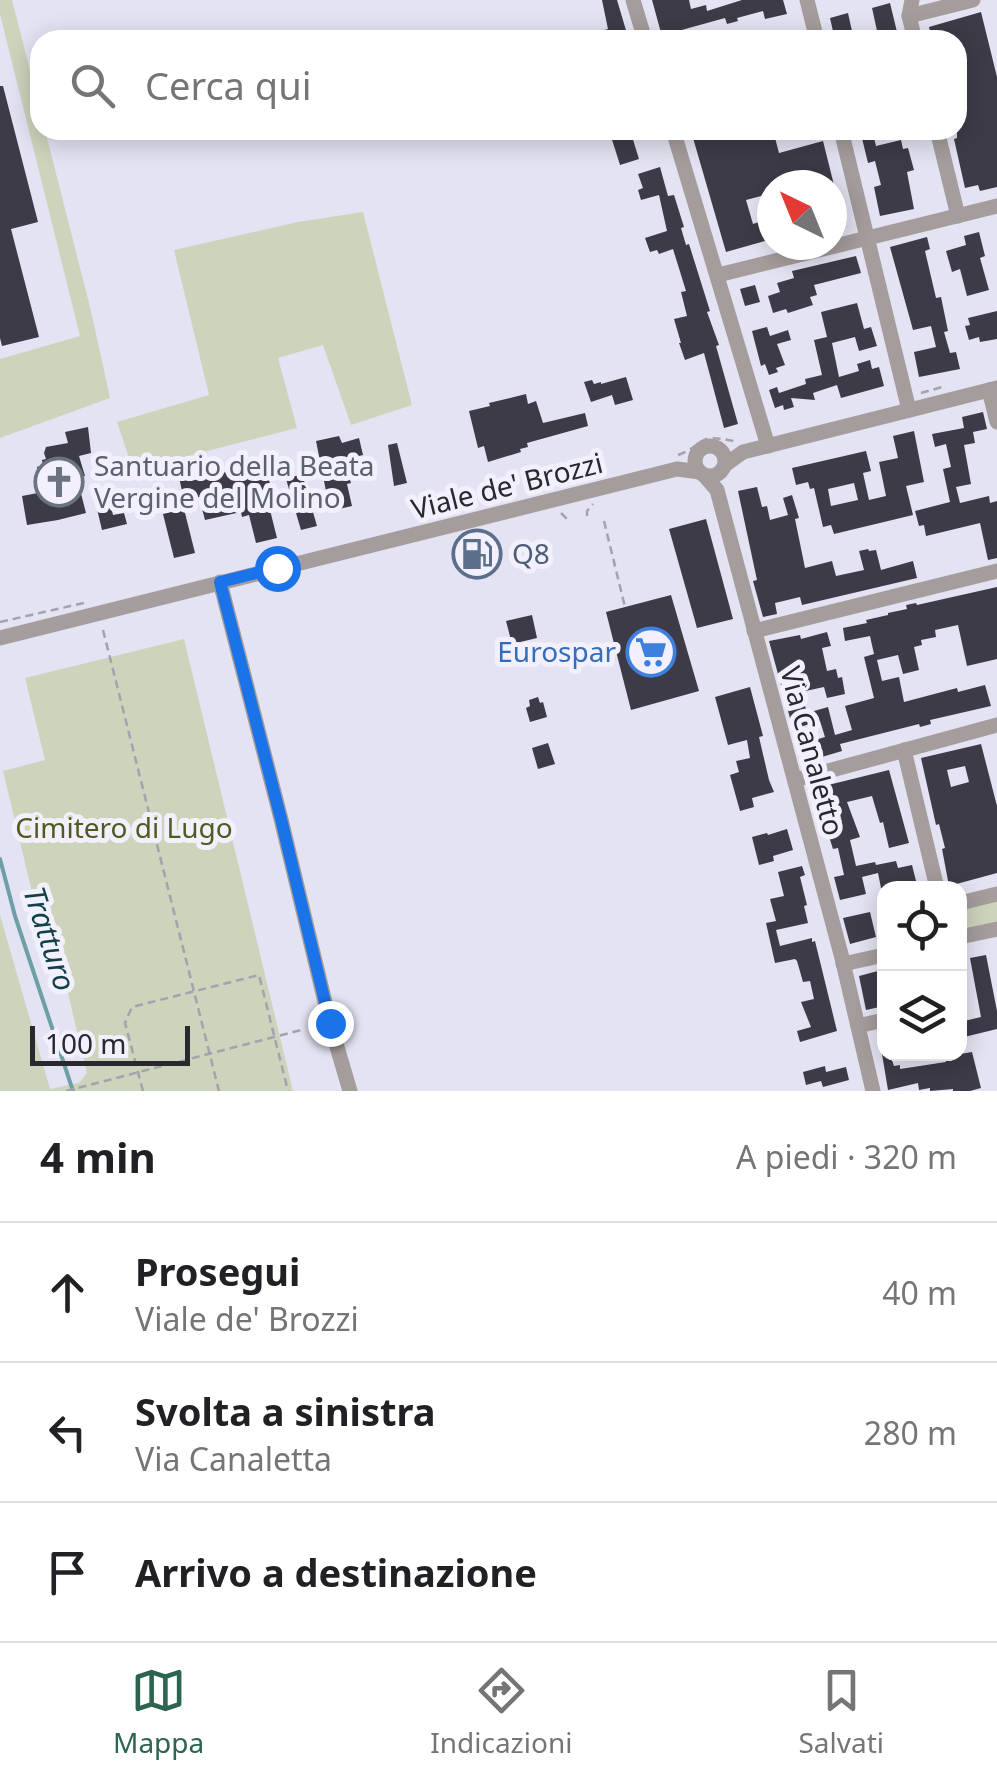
<!DOCTYPE html>
<html lang="it">
<meta charset="utf-8">
<style>
:root{--surface:#fff;--page:#f6f6f6;--text:#202124;--muted:#757577;--line:#e0e0e0;--accent:#2c654e}
body{margin:0;font-family:"Noto Sans",sans-serif;background:var(--page);color:var(--text)}
.controls{position:absolute;right:30px;bottom:30px;display:grid;overflow:hidden;border-radius:20px;box-shadow:0 5px 25px #0003}
.controls button{width:90px;height:90px;display:grid;place-items:center;padding:0;border:0;border-bottom:2px solid var(--line);background:var(--surface);color:var(--text);font:50px sans-serif}
.compass{position:absolute;left:757px;top:170px;width:90px;height:90px;border-radius:50%;background:var(--surface);box-shadow:0 5px 25px #0003;rotate:317deg}
.scale{position:absolute;left:30px;bottom:25px;width:160px;box-sizing:border-box;padding-left:10px;border:5px solid #28282e;border-top:0;font-size:28px;line-height:35px;white-space:nowrap;color:#28282e;-webkit-text-stroke:8px #f2f0fd;paint-order:stroke}
.stop{position:absolute;width:30px;height:30px;margin:-22px;border:8px solid #1a73e8;border-radius:50%;background:#fff}
.stop.end{background:#1a73e8;border-color:#fff;box-shadow:0 2px 10px #0008}
.list{margin:0;padding:0;list-style:none}
h2{display:flex;justify-content:space-between;align-items:center;height:130px;margin:0;padding:0 40px;font-size:42px}
h2 small{font-size:32px;font-weight:400;color:var(--muted)}
.list li{display:grid;grid-template-columns:65px 1fr auto;gap:30px;align-items:center;box-sizing:border-box;height:140px;padding:0 40px;border-top:2px solid var(--line)}
.list b{display:block;font-size:38px;white-space:nowrap}
.list p{margin:0;font-size:32px;white-space:nowrap;color:var(--muted)}
.list em{font-size:32px;font-style:normal;color:var(--muted)}
.icon{flex:none;width:55px;height:55px;fill:none;stroke:currentColor;stroke-width:2;stroke-linecap:round;stroke-linejoin:round}
.map{position:relative;flex:none;width:997px;height:1091px;overflow:hidden}
.search{position:absolute;background:var(--surface);box-shadow:0 5px 25px #0003;left:30px;right:30px;top:30px;height:110px;display:flex;align-items:center;gap:25px;box-sizing:border-box;padding:0 35px;border-radius:30px;color:var(--muted);font-size:38px}
.sheet{height:550px;background:var(--surface)}
nav{display:flex;justify-content:space-around;align-items:center;box-sizing:border-box;height:140px;border-top:2px solid var(--line);background:var(--surface);font-size:28px;color:var(--muted)}
nav a{display:grid;justify-items:center;gap:5px}
nav .on{color:var(--accent)}
.map>svg:first-child{display:block}
</style>
<div class="map">
<svg width="997" height="1091" viewBox="0 0 997 1091">
<rect width="100%" height="100%" fill="#e4e3f3"/>
<!-- green -->
<g fill="#cdd4bc">
<polygon points="0,0 12,0 40,109 40,130 45,130 91,311 110,398 0,438 0,359 80,336 0,14"/>
<polygon points="363,212 412,405 351,425 323,345 278,358 297,428 133,470 117,422 209,395 174,250 298,222"/>
<polygon points="184,639 293,1091 0,1091 0,915 50,1089 79,1083 87,1073 45,897 32,892 3,771 45,760 25,678"/>
<polygon points="997,896 997,923 960,932 960,905"/>
</g>
<g fill="none" stroke-linecap="round" stroke-linejoin="round">
<!-- stream -->
<polyline stroke="#6e9fa9" stroke-width="4" points="0,859 15,916 73,1091"/>
</g>
<!-- building -->
<g fill="#3c3b47" fill-rule="evenodd">
<polygon points="602,0 617,0 628,37 619,40 599,40 597,32 608,29"/>
<polygon points="652,0 689,0 691,9 706,5 707,11 742,0 783,0 787,14 765,19 763,11 737,18 738,21 727,24 725,18 678,31 681,40 663,40"/>
<polygon points="890,3 898,36 879,40 872,8"/>
<polygon points="981,12 997,77 997,187 980,191 978,185 965,188 954,139 957,138 957,40 932,40 929,27"/>
<polygon points="848,13 854,40 835,40 830,18"/>
<polygon points="0,86 3,86 38,222 11,229 39,337 2,346 0,338"/>
<polygon points="609,130 630,130 639,159 620,165"/>
<polygon points="695,130 773,130 779,153 823,141 834,185 772,185 772,193 746,200 753,224 759,222 765,241 726,252 691,131"/>
<polygon points="860,130 872,130 876,146 901,140 903,149 908,148 914,170 907,172 914,209 880,216 874,187 881,185 875,161 868,163"/>
<polygon points="660,167 668,196 674,195 684,227 681,228 686,245 689,244 710,311 707,312 719,345 716,346 738,424 724,428 704,353 685,360 679,343 681,343 674,319 687,316 681,292 686,291 673,249 659,254 657,250 650,252 645,238 667,231 659,195 641,200 638,190 643,188 638,174"/>
<polygon points="979,232 985,256 980,258 989,290 967,296 960,269 952,272 946,251 966,245 964,236"/>
<polygon points="927,237 930,249 925,251 936,298 941,297 948,331 944,332 950,353 956,352 960,369 919,377 914,352 936,347 931,326 913,330 890,247"/>
<polygon points="856,256 861,273 814,285 817,295 810,297 813,305 788,313 786,309 773,313 768,296 780,292 777,283 794,278 792,271"/>
<polygon points="755,285 760,302 745,306 740,289"/>
<polygon points="857,303 864,329 871,327 877,346 859,351 855,337 832,343 839,377 859,371 857,364 870,360 872,369 879,367 884,386 841,398 837,385 813,393 815,400 791,398 794,407 784,410 783,405 775,408 769,390 777,387 779,393 806,384 805,379 822,375 814,340 827,337 821,312"/>
<polygon points="997,311 997,339 980,342 979,337 969,340 965,326 970,325 968,318"/>
<polygon points="767,327 770,336 788,330 791,340 777,344 785,365 776,368 778,372 769,375 765,364 761,366 752,331"/>
<polygon points="626,377 633,400 615,405 612,395 591,402 584,382 592,380 594,384 601,382 601,384"/>
<polygon points="526,394 528,404 536,401 543,423 585,413 588,426 527,443 528,447 520,449 521,452 488,462 484,446 478,448 469,411 490,406 489,403"/>
<polygon points="983,412 987,429 973,432 975,443 964,445 971,484 956,487 960,503 989,496 990,503 997,501 997,558 988,560 980,523 926,536 924,525 919,526 915,511 950,502 943,469 951,467 946,444 935,447 932,434 964,428 962,417"/>
<polygon points="88,427 91,453 79,456 85,476 77,478 86,513 58,520 27,525 22,496 43,492 37,467 43,465 42,460 46,459 44,453 46,447 68,443 65,432"/>
<path d="M914,431L924,482L906,486L913,515L834,534L831,525L823,527L814,488L810,489L808,482L796,485L792,468L866,451L871,471L863,473L869,500L886,496L879,462L898,458L893,436ZM854,483L858,500L831,506L828,489Z"/>
<polygon points="339,436 342,443 359,438 363,455 347,459 352,476 349,477 351,483 347,484 352,506 330,511 316,441"/>
<polygon points="397,443 407,483 394,486 388,445"/>
<polygon points="249,460 254,480 268,476 271,488 256,492 261,513 270,510 277,538 256,543 249,515 242,517 241,512 205,520 199,497 184,501 178,472 188,470 191,481 230,471 229,466"/>
<polygon points="302,474 317,526 301,530 286,479"/>
<polygon points="757,487 762,507 767,506 770,520 788,515 783,498 792,495 799,518 795,519 805,568 832,561 836,576 864,570 859,551 868,549 869,551 876,550 881,570 913,561 917,578 802,605 800,597 775,603 777,614 763,617 753,581 757,580 738,491"/>
<polygon points="110,503 113,515 124,513 127,524 102,530 97,509 102,507 101,505"/>
<polygon points="184,509 195,553 174,558 163,514"/>
<polygon points="706,519 733,619 697,628 669,529"/>
<polygon points="997,587 997,659 967,666 958,625 935,630 936,637 921,640 922,645 914,647 919,670 903,674 898,655 877,660 882,681 899,677 904,702 957,688 958,692 985,685 991,706 930,720 931,724 920,727 919,724 840,744 842,751 805,762 798,745 825,737 820,721 793,729 769,641 800,635 801,639 827,632 831,646 822,648 827,671 836,669 838,678 842,677 845,694 827,698 824,687 801,692 807,713 828,707 835,735 852,730 845,706 874,698 864,657 874,654 870,636 845,641 843,628 867,623 866,620 888,615 888,613 907,609 906,605 916,603 917,605"/>
<polygon points="671,595 699,691 631,710 606,612"/>
<polygon points="532,615 537,638 512,644 506,621"/>
<polygon points="750,687 763,736 759,737 769,780 774,792 752,798 754,807 740,811 730,775 739,772 736,761 750,758 747,740 728,745 715,697"/>
<polygon points="538,697 540,703 543,702 547,717 530,722 526,708 530,706 529,700"/>
<polygon points="548,743 555,764 538,769 532,748"/>
<path d="M981,744L997,806V873L949,886L942,849L945,848L939,824L936,825L921,758ZM965,766L969,782L951,787L947,770Z"/>
<polygon points="889,770 909,843 889,848 883,822 880,823 872,796 847,802 860,837 850,840 856,866 875,862 876,865 896,861 898,868 912,865 916,881 901,885 901,888 881,888 878,873 862,877 866,894 840,900 834,877 844,875 838,848 833,849 826,827 842,822 838,806 817,812 812,789"/>
<polygon points="787,829 793,850 773,856 774,861 759,865 752,837 767,833 768,835"/>
<polygon points="802,866 805,875 800,877 807,905 804,906 808,923 776,930 780,946 812,938 812,942 815,941 837,1031 800,1042 797,1031 811,1027 801,1002 814,999 810,981 803,982 797,961 795,959 775,963 766,923 776,921 770,899 784,896 778,872"/>
<polygon points="870,912 876,937 850,944 843,918"/>
<polygon points="986,955 997,1011 997,1029 960,1038 960,1022 981,1017 970,958"/>
<polygon points="878,971 884,1006 866,1010 859,976"/>
<polygon points="972,1052 981,1088 970,1091 953,1091 953,1089 930,1091 930,1088 919,1090 918,1083 888,1090 882,1054 890,1054 894,1066 900,1065 900,1069 946,1062 945,1059 950,1058 949,1054 960,1054"/>
<polygon points="825,1066 826,1072 846,1067 849,1080 823,1087 821,1081 806,1085 803,1072"/>
</g>
<g fill="none" stroke-linecap="round" stroke-linejoin="round">
<!-- path -->
<g stroke="#a3a2af" stroke-width="2.5" stroke-dasharray="8 5" stroke-linecap="butt">
<polyline points="921,393 942,387"/>
<path d="M678,455C707,444 695,433 734,441"/>
<polyline points="561,513 569,521"/>
<polyline points="587,516 587,511 593,504"/>
<polyline points="604,521 625,607"/>
<polyline points="0,622 88,602"/>
<polyline points="103,630 219,1091"/>
<polyline points="66,1091 301,1030"/>
<polyline points="143,1091 125,1023 132,1007 259,975 288,1091"/>
</g>
<!-- minor -->
<g stroke="#a59d9b" stroke-width="15">
<polyline points="633,0 645,40"/>
<polyline points="807,0 817,40"/>
<polyline points="912,0 909,16 915,40"/>
<polyline points="909,16 973,0"/>
<polyline points="673,130 768,446"/>
<polyline points="841,130 909,410"/>
<polyline points="937,130 958,216"/>
<polyline points="718,275 997,206"/>
<polyline points="989,390 997,422"/>
<circle cx="710" cy="461" r="15"/>
<polyline points="725,465 743,452 997,388"/>
<polyline points="704,475 717,490 842,958 873,1091"/>
<polyline points="220,582 281,819 330,1023 350,1091"/>
<polyline points="754,631 997,571"/>
<polyline points="0,638 677,469 700,472"/>
<polyline points="904,750 937,888"/>
<polyline points="795,780 997,725"/>
<polyline points="960,903 997,894"/>
<polyline points="960,937 997,929"/>
<polyline points="843,964 884,955"/>
<polyline points="858,1026 884,1020"/>
</g>
</g>
<g fill="none" stroke-linecap="round" stroke-linejoin="round">
<!-- route -->
<polyline stroke="#1a73e8" stroke-width="12" points="277,568 220,582 281,819 330,1023"/>
</g>
<!-- icons -->
<defs>
<g id="church-ring" transform="scale(2.5)"><circle r="9.5" fill="#f2f0fd" stroke="#6b7280" stroke-width="1.5"/><path d="M-1.2-6h2.4v3.5h3.3v2.4h-3.3V6h-2.4V-.1h-3.3v-2.4h3.3Z" fill="#6b7280"/></g>
<g id="fuel-ring" transform="scale(2.5)"><circle r="9.5" fill="#f2f0fd" stroke="#5c6f8a" stroke-width="1.5"/><path d="M-5.5-6h7V0h2V4h1.3V-2.5L3-4.5l.8-.8L6-3V5H2.5V1h-1V6h-7ZM-4.2-4.7v3.2H.2V-4.7Z" fill="#5c6f8a"/></g>
<g id="supermarket-ring" transform="scale(2.5)"><circle r="9.5" fill="#f2f0fd" stroke="#3f7fe0" stroke-width="1.5"/><path d="M-6-5.5h2.5l.6 2H6L4.5 2H-2.5L-4.4-4H-6ZM-1.5 3.2a1.3 1.3 0 1 0 .1 0ZM3 3.2a1.3 1.3 0 1 0 .1 0Z" fill="#3f7fe0"/></g>
</defs>
<g fill-rule="evenodd">
<use href="#church-ring" x="59" y="482"/>
<use href="#fuel-ring" x="477" y="554"/>
<use href="#supermarket-ring" x="651" y="652"/>
</g>
<g text-anchor="middle" stroke-width="10" stroke-linejoin="round" paint-order="stroke">
<!-- worship labels -->
<g font-size="28" fill="#5b616d" stroke="#f2f0fd" text-anchor="start">
<text x="94" y="476">Santuario della Beata<tspan x="94" dy="32">Vergine del Molino</tspan></text>
</g>
<!-- street labels -->
<g font-size="28" fill="#28282e" stroke="#f2f0fd">
<text transform="translate(507 486) rotate(-14)" y="10">Viale de' Brozzi</text>
<text transform="translate(812 751) rotate(75)" y="10">Via Canaletto</text>
</g>
<!-- service labels -->
<g font-size="28" fill="#4e5e75" stroke="#f2f0fd" text-anchor="start">
<text x="512" y="564">Q8</text>
</g>
<!-- shop labels -->
<g font-size="28" fill="#366cbe" stroke="#f2f0fd" text-anchor="end">
<text x="616" y="662">Eurospar</text>
</g>
<!-- park labels -->
<g font-size="28" fill="#4e5c21" stroke="#f2f0fd">
<text x="124" y="838">Cimitero di Lugo</text>
</g>
<!-- water labels -->
<g font-size="30" font-style="italic" fill="#124048" stroke="#f2f0fd">
<text transform="translate(49 939) rotate(72)" y="10">Tratturo</text>
</g>
</g>
</svg>
<div class="controls">
<button><svg class="icon" aria-label="locate" viewBox="0 0 24 24"><circle cx="12" cy="12" r="6"/><path d="M12 2v4M12 18v4M2 12h4M18 12h4"/></svg></button>
<button><svg class="icon" aria-label="layers" viewBox="0 0 24 24"><path d="M12 4l9 5-9 5-9-5zM3 14l9 5 9-5"/></svg></button>
</div>
<svg class="compass" viewBox="-18 -18 36 36"><path d="M0-13l5 13h-10z" fill="#e53935"/><path d="M0 13l5-13h-10z" fill="#757577"/></svg>
<div class="scale">100 m</div>
<div class="stop" style="left:277px;top:568px"></div>
<div class="stop end" style="left:330px;top:1023px"></div>
<div class="search"><svg class="icon" aria-label="search" viewBox="0 0 24 24"><circle cx="10" cy="10" r="6"/><path d="M15 15l6 6"/></svg>Cerca qui</div>
</div>
<section class="sheet">
<h2>4 min<small>A piedi · 320 m</small></h2>
<ul class="list">
<li><svg class="icon" aria-label="ahead" viewBox="0 0 24 24"><path d="M12 20V5M6 11l6-6 6 6"/></svg><div><b>Prosegui</b><p>Viale de' Brozzi</p></div><em>40 m</em></li>
<li><svg class="icon" aria-label="left" viewBox="0 0 24 24"><path d="M17 20v-9H6M10 6l-5 5 5 5"/></svg><div><b>Svolta a sinistra</b><p>Via Canaletta</p></div><em>280 m</em></li>
<li><svg class="icon" aria-label="arrive" viewBox="0 0 24 24"><path d="M6 21V4h12l-3 4 3 4H6"/></svg><div><b>Arrivo a destinazione</b></div></li>
</ul>
</section>
<nav>
<a class="on"><svg class="icon" aria-label="map" viewBox="0 0 24 24"><path d="M3 6l6-2 6 2 6-2v14l-6 2-6-2-6 2zM9 4v14M15 6v14"/></svg>Mappa</a>
<a><svg class="icon" aria-label="directions" viewBox="0 0 24 24"><path d="M12 3l9 9-9 9-9-9zM9 14v-3h6M13 9l2 2-2 2"/></svg>Indicazioni</a>
<a><svg class="icon" aria-label="saved" viewBox="0 0 24 24"><path d="M7 4h10v16l-5-4-5 4z"/></svg>Salvati</a>
</nav>
